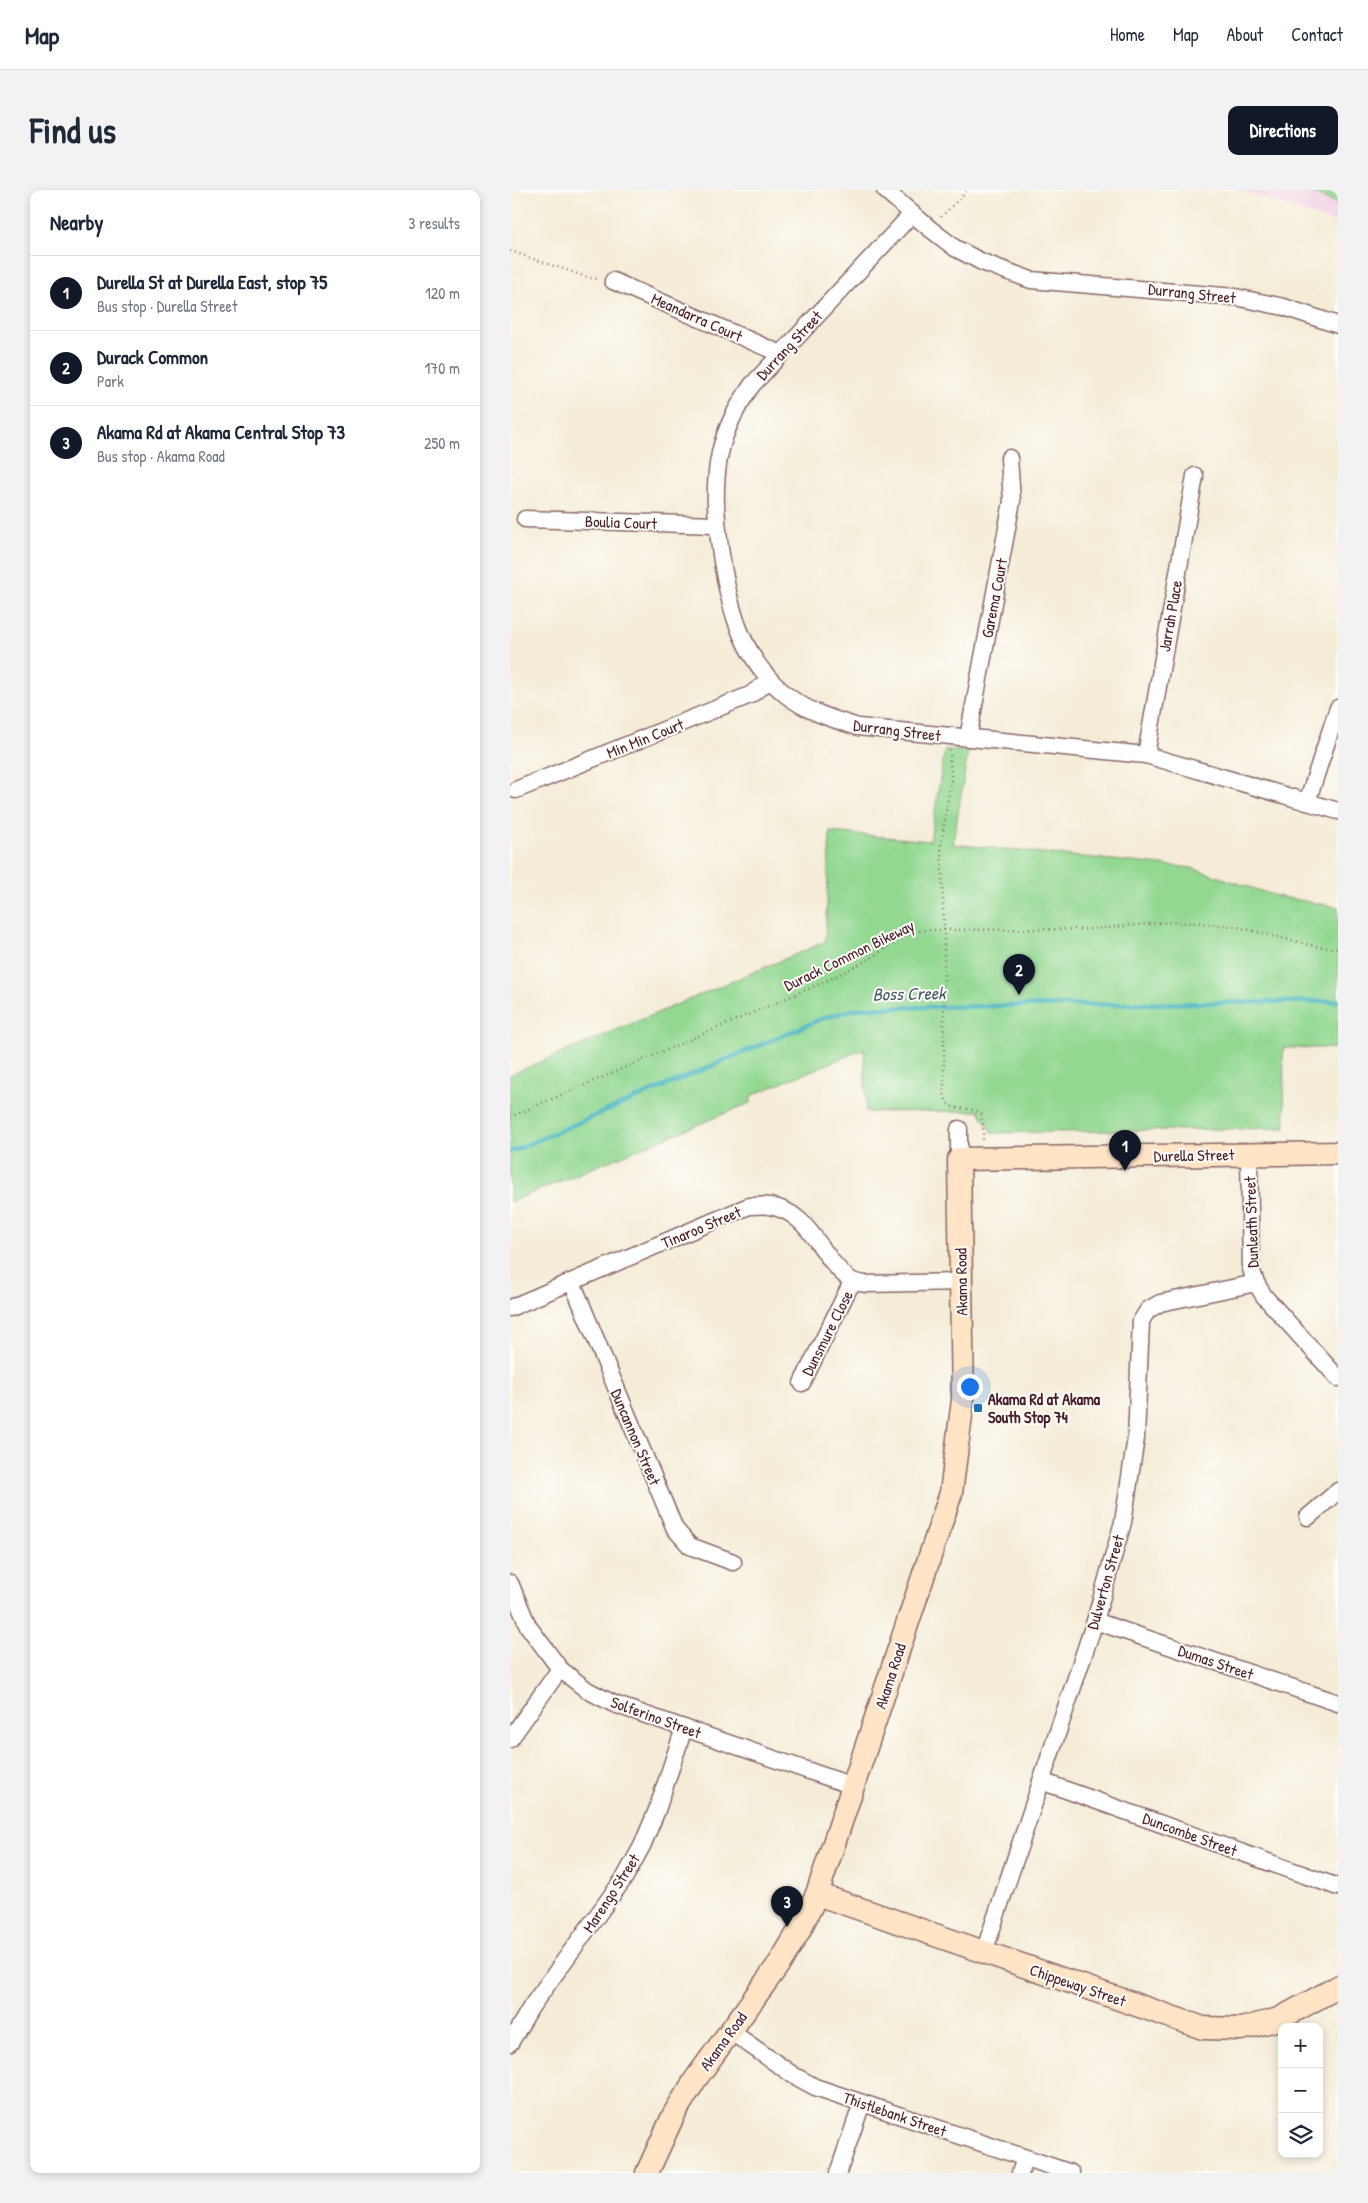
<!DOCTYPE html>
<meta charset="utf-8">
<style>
:root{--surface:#fff;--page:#f2f2f3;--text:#1f2937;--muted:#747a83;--line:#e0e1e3;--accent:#111827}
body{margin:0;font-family:"Patrick Hand",sans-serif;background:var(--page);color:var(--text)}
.controls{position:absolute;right:15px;bottom:15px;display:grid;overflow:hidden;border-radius:10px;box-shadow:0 2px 8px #0003}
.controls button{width:45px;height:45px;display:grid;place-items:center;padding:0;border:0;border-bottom:1px solid var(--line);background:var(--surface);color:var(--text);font:25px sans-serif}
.you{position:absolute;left:459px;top:1196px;width:18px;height:18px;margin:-12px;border:4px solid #fff;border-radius:50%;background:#1a73e8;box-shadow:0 0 0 8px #1a73e833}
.badge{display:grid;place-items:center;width:32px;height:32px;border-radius:50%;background:var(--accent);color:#fff;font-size:16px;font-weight:700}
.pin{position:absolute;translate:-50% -41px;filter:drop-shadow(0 1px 2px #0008)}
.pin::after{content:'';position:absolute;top:26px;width:18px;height:15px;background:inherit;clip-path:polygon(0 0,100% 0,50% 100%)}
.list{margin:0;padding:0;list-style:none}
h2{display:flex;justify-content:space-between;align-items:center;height:65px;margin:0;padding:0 20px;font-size:21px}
h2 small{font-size:16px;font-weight:400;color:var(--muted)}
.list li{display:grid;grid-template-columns:32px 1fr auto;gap:15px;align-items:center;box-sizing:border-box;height:75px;padding:0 20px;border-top:1px solid var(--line)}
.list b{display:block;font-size:19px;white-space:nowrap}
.list p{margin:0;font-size:16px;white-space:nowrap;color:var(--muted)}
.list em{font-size:16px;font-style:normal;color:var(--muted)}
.icon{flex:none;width:28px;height:28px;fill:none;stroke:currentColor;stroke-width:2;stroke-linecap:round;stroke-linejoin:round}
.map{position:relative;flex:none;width:828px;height:1983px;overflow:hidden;border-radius:10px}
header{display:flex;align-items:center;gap:30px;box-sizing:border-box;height:70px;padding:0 25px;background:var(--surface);border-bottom:1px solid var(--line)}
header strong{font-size:24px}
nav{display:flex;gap:28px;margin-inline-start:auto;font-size:18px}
.intro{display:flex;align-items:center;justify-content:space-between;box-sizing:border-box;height:120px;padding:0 30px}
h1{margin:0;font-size:35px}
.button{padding:12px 22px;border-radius:10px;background:var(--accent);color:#fff;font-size:18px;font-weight:700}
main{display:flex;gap:30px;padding:0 30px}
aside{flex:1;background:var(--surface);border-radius:10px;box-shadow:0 2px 8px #0003}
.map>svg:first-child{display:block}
</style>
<header>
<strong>Map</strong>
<nav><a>Home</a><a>Map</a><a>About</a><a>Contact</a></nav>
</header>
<div class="intro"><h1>Find us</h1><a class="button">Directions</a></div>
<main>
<aside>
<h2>Nearby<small>3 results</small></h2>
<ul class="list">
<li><span class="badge">1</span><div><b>Durella St at Durella East, stop 75</b><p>Bus stop · Durella Street</p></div><em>120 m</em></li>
<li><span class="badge">2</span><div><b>Durack Common</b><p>Park</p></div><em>170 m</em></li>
<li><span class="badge">3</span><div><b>Akama Rd at Akama Central Stop 73</b><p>Bus stop · Akama Road</p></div><em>250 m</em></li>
</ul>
</aside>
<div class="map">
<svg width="828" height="1983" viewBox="0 0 828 1983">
<rect width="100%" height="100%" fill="#fdfcf7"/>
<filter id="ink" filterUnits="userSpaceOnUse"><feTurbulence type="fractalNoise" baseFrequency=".02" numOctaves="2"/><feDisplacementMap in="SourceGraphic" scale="10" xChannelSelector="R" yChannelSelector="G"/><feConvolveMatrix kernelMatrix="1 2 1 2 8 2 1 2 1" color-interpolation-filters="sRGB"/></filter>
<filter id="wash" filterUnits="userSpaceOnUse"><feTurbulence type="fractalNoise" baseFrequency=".0096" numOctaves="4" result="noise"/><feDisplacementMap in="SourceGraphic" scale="20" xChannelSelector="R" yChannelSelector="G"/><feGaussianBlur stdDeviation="1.12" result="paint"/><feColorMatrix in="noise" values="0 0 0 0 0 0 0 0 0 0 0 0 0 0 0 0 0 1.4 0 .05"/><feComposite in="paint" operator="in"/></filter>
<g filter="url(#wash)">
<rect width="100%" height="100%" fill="#f4ecd7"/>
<!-- built -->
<polygon fill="#f1d0e3" points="730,0 828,0 828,34"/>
<!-- green -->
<g fill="#93d891" stroke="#6e7c5e">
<polygon points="792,0 828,0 828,13"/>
<polygon points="435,559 458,562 443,654 682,678 766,706 828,717 828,858 773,858 775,938 482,943 469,921 356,922 354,859 242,905 240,913 0,1012 0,885 315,752 320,642 420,651"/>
</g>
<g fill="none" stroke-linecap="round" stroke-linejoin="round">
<!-- stream -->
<polyline stroke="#44b3c0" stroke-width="4.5" points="0,962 316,827 351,818 828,811"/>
</g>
</g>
<g filter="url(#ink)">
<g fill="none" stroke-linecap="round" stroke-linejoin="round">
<!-- street casing -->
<g stroke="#866767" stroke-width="19">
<g id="street">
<polyline points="375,0 419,38 445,58 472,72 521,90 725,107 774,117 828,135"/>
<path d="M402,24L242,195C228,215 215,239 210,263C203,296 206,326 210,358C218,413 230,467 275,504C296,521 322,529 348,537L636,565L828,621"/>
<polyline points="103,91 271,164"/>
<polyline points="15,329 207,335"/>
<polyline points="458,548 502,311 499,268"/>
<polyline points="636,565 685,286"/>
<polyline points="6,600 240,505 260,490"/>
<polyline points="797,612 828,518"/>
<polyline points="739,964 741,1079 746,1093 754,1106 828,1188"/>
<polyline points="449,969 449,939"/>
<polyline points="62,1092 165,1339 180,1356 223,1372"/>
<path d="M0,1118L239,1016C246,1016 253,1015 259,1016C301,1021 310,1069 341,1090C345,1093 351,1093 356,1094L451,1092"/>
<polyline points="292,1193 342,1092"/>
<polyline points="798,1327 828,1301"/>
<polyline points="0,1393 18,1436 50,1479 77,1500 104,1514 343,1596"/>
<polyline points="585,1431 828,1513"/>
<polyline points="0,1549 50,1479"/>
<polyline points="531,1591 828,1697"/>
<polyline points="474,1762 585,1431 613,1332 626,1248 631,1131 638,1120 650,1113 746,1093"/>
<polyline points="220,1841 283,1885 305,1897 561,1983"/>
<polyline points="0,1853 21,1817 115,1687 132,1656 147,1620 174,1538"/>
<polyline points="328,1983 352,1913"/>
<polyline points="510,1983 515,1968"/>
</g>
</g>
<!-- secondary casing -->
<g stroke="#866767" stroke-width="25">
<g id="secondary">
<polyline points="307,1704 693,1838 731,1839 769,1829 828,1797"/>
<polyline points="137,1983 164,1924 185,1890 271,1771 289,1741 307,1704 441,1303 453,1210 449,969 828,963"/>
</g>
</g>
<!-- path -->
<g stroke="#866767" stroke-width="2.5" stroke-dasharray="1 4" stroke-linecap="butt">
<polyline points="431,27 458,0"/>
<polyline points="0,61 80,88 89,89"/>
<path d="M440,560L441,590L431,654L434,739V902C437,927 457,913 471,924L473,934V950"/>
<polyline points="0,927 312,793 354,772 392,748 412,740 583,739 657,732 689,733 728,737 804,756 828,759"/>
</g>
<!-- street -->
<use href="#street" stroke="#fff" stroke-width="16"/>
<!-- secondary -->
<use href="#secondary" stroke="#ffe4c6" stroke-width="22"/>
</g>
</g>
<!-- markers -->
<rect fill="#1f6fb2" stroke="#fdfcf7" stroke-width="2" x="463" y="1213" width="10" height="10" rx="2.5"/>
<g text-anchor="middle" stroke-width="4" stroke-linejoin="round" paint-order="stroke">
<!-- street labels -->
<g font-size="16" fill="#4a1f2b" stroke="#fdfcf7">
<text transform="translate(682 103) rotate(6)" y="6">Durrang Street</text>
<text transform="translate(187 127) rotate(24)" y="6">Meandarra Court</text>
<text transform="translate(279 155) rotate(-47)" y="6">Durrang Street</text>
<text transform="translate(111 332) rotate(2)" y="6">Boulia Court</text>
<text transform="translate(484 408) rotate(-79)" y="6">Garema Court</text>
<text transform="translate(660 426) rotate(-80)" y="6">Jarrah Place</text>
<text transform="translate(387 540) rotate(7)" y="6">Durrang Street</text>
<text transform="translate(135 548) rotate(-22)" y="6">Min Min Court</text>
<text transform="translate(339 765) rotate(-26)" y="6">Durack Common Bikeway</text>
<text transform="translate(684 965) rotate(-1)" y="6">Durella Street</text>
<text transform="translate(741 1032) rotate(-92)" y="6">Dunleath Street</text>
<text transform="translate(191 1037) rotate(-23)" y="6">Tinaroo Street</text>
<text transform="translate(451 1092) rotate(-91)" y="6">Akama Road</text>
<text transform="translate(317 1143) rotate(-63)" y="6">Dunsmure Close</text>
<text transform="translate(126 1247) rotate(67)" y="6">Duncannon Street</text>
<text transform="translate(595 1392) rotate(-74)" y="6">Dulverton Street</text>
<text transform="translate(706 1472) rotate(19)" y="6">Dumas Street</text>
<text transform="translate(380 1486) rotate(-72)" y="6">Akama Road</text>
<text transform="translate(146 1527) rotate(20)" y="6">Solferino Street</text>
<text transform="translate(680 1644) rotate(20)" y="6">Duncombe Street</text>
<text transform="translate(101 1703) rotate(-57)" y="6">Marengo Street</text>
<text transform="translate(568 1795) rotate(19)" y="6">Chippeway Street</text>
<text transform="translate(213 1851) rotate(-54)" y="6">Akama Road</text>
<text transform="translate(385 1924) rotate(19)" y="6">Thistlebank Street</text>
</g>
<!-- poi labels -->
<g font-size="16" font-weight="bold" fill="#4a1f2b" stroke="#fdfcf7" text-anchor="start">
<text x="478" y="1215">Akama Rd at Akama<tspan x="478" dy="18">South Stop 74</tspan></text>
</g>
<!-- water labels -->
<g font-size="18" font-style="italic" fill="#485a67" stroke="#fdfcf7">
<text transform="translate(399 804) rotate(-1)" y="6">Boss Creek</text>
</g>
</g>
</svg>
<div class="controls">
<button>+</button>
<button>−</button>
<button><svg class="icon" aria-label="layers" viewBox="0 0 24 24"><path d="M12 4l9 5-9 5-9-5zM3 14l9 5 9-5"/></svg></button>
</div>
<div class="you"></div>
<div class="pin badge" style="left:615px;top:981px">1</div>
<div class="pin badge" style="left:509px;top:805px">2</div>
<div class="pin badge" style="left:277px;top:1737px">3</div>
</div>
</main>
